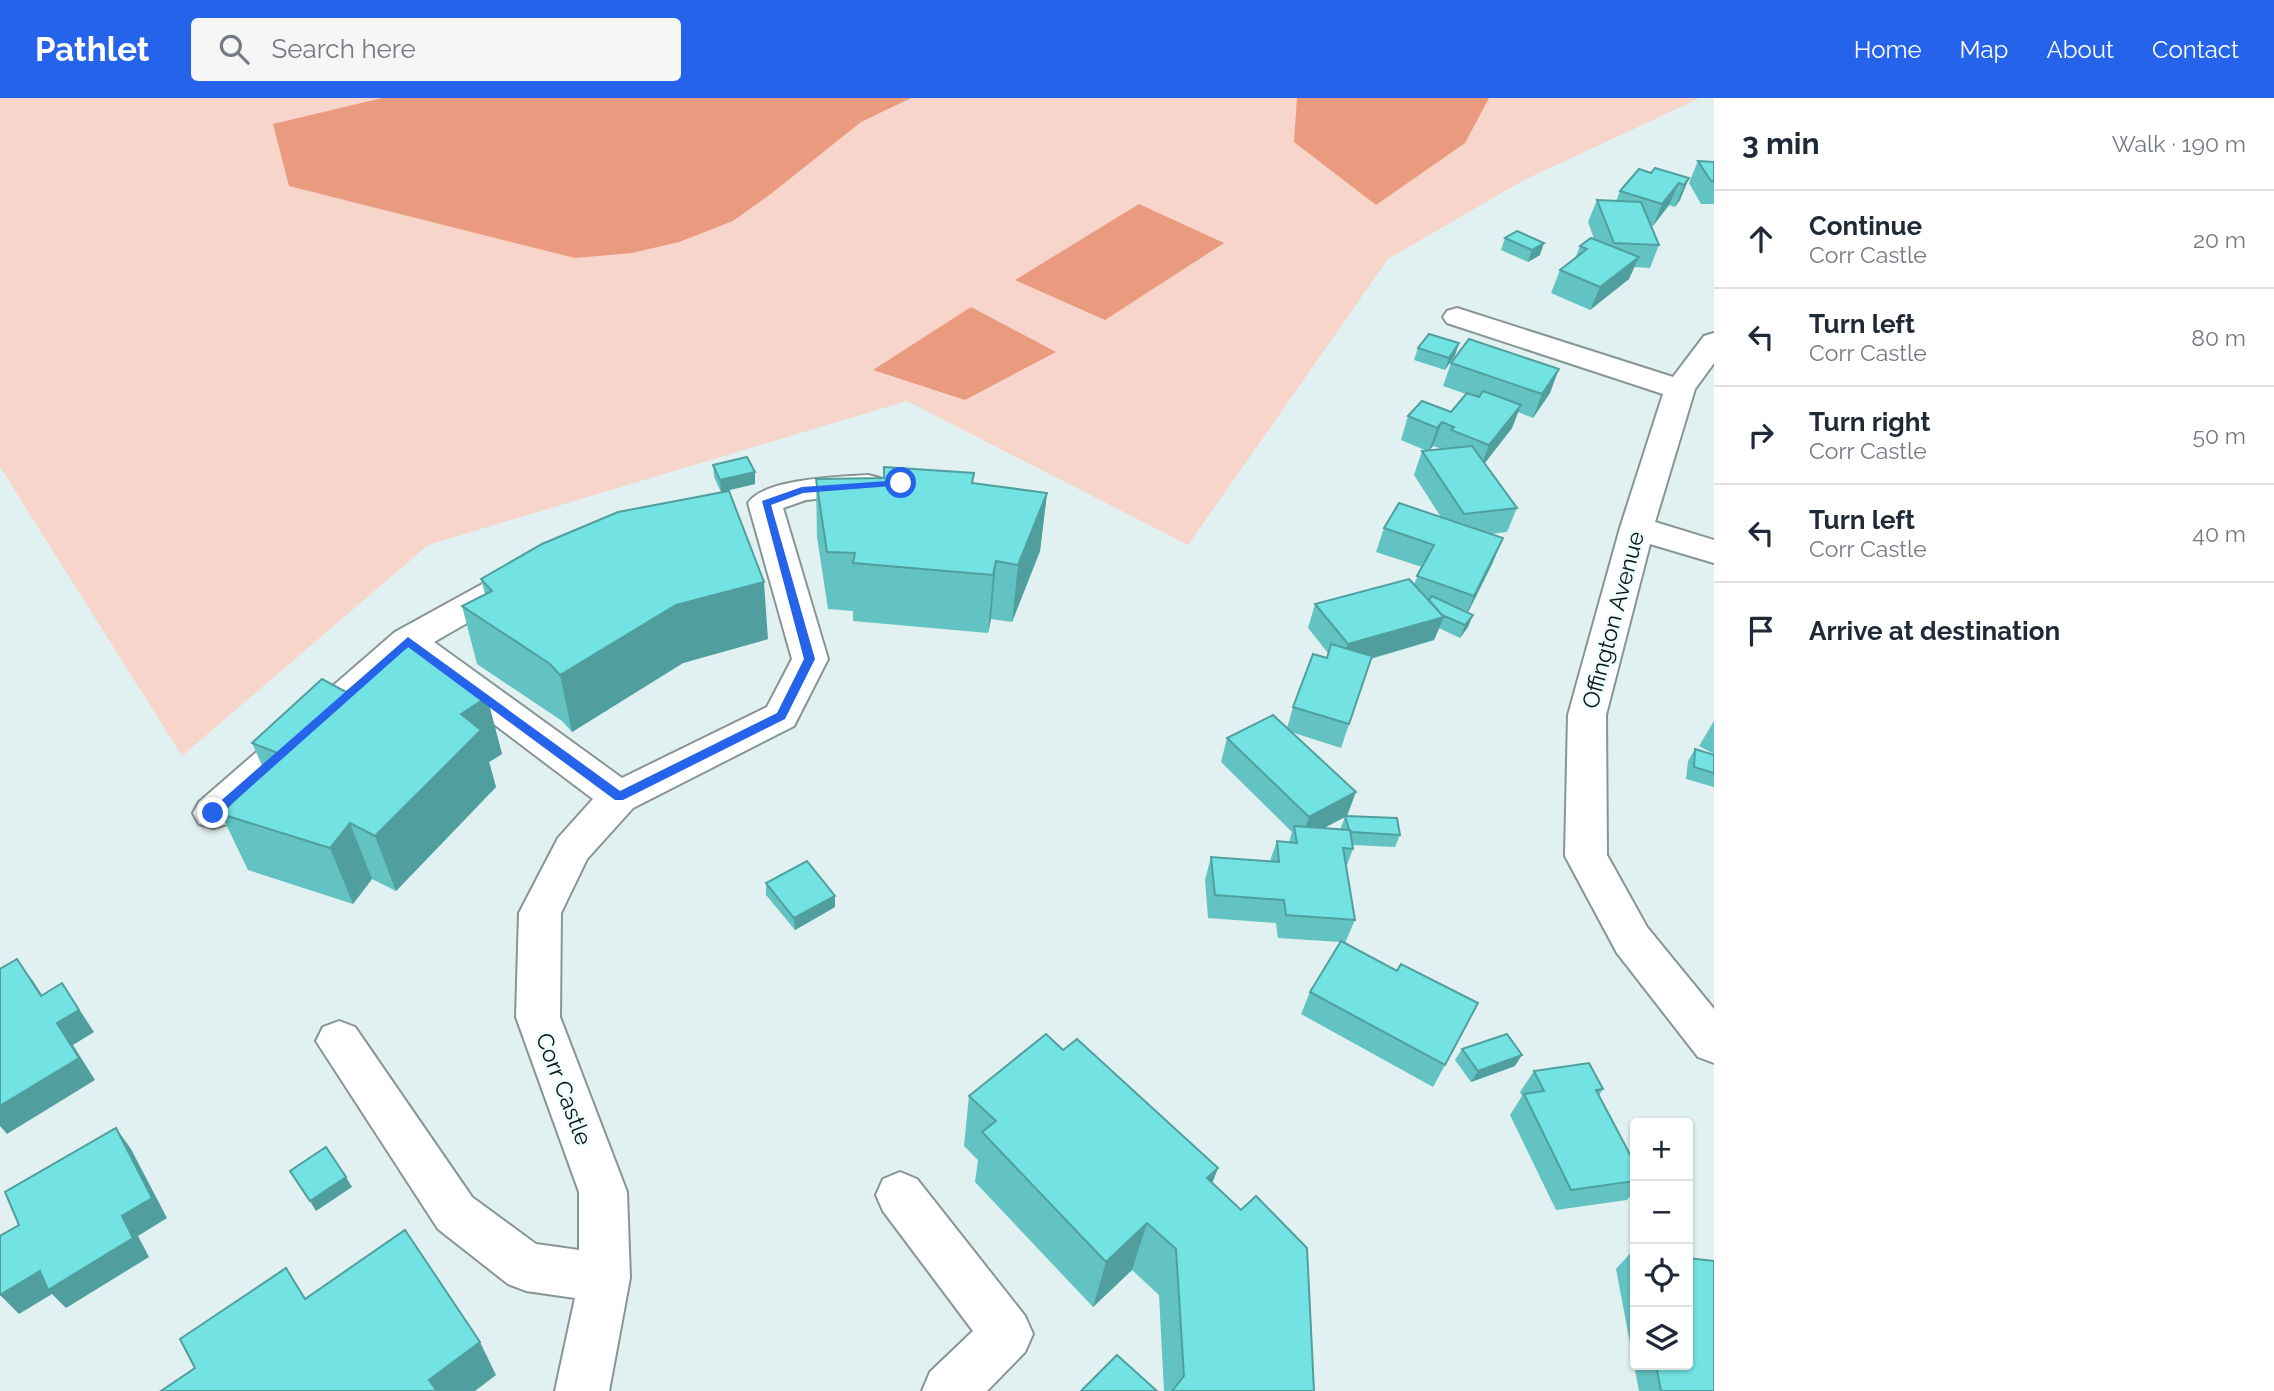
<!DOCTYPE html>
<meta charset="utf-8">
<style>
:root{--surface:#fff;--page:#f6f6f7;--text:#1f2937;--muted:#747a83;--line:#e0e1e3;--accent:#2563eb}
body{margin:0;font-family:Raleway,sans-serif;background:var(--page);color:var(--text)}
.controls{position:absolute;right:21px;bottom:21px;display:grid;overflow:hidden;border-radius:7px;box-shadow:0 2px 5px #0004}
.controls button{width:63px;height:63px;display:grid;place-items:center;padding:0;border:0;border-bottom:2px solid var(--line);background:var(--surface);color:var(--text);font:35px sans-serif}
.stop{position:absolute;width:21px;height:21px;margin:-16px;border:5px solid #2563eb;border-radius:50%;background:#fff}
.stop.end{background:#2563eb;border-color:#fff;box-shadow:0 2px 7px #0008}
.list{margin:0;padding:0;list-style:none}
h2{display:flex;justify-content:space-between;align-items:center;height:91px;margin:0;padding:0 28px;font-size:30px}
h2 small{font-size:23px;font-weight:400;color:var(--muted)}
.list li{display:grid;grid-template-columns:46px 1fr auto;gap:21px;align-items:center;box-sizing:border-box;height:98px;padding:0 28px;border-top:2px solid var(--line)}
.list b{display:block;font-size:26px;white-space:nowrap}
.list p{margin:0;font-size:23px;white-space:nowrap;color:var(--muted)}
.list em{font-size:23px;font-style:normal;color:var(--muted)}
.icon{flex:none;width:38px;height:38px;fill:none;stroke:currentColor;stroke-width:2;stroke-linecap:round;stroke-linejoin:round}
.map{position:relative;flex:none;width:1714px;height:1293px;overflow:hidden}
header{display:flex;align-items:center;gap:42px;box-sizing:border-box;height:98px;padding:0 35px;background:var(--accent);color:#fff}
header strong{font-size:33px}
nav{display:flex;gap:38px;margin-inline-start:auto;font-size:24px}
.search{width:490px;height:63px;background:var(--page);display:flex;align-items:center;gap:18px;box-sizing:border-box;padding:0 24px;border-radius:7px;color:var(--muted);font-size:26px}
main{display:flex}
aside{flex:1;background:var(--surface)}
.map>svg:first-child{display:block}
</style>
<header>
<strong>Pathlet</strong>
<div class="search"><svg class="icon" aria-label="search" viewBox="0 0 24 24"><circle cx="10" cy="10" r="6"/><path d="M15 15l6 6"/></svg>Search here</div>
<nav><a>Home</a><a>Map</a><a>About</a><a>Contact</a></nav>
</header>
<main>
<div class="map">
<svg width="1714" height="1293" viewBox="0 0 1714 1293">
<rect width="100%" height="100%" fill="#e1f1f1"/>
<!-- green -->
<polygon fill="#f7d5ca" points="0,0 1700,0 1524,82 1388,161 1188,447 907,303 428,447 182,658 0,369"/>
<!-- forest -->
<g fill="#ea9b7f">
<polygon points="382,0 911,0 861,24 772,95 733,123 679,144 632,155 575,160 289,88 273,26"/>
<polygon points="1297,0 1489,0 1465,45 1376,107 1294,44"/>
<polygon points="1139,106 1224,145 1105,222 1015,182"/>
<polygon points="971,209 1056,254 965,302 873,272"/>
</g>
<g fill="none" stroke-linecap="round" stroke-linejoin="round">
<!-- street casing -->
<g stroke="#879695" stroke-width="4">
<g id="street">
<polygon points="1457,210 1673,279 1704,238 1714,235 1714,265 1695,291 1655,424 1714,442 1714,465 1650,446 1606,617 1607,757 1647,829 1714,911 1714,965 1698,959 1617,855 1565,758 1568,617 1620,430 1663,296 1447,225 1443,219 1447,213"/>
<path d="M868,377L880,380L884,387L880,394L806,402L783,410L828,561L794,628L633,710L587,761L561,815L560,919L627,1094L630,1180L609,1293H555L575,1200L526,1193L508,1186L438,1131L316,943L323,929L339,923L355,929L472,1099L536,1146L579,1152V1094L516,919L519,815L558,740L593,701L409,562L227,726L213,730L199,726L193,715L199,704L395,534L495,479L507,475L519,479L524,487L519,495L434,544L622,680L767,609L792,561L748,405C765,380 840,379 868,377Z"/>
<polygon points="900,1074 917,1081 1025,1218 1033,1236 1025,1254 987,1293 922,1293 930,1274 973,1233 883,1113 876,1097 883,1081"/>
</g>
</g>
<!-- street -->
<use href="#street" fill="#fff" fill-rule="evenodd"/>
</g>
<!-- wall -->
<g fill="#62c3c2" fill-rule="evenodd">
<polygon points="1698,63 1714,64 1714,106 1701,106 1689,85"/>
<polygon points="1651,75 1689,80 1680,102 1675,109 1669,107 1653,128 1651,127 1659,147 1650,170 1634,169 1629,181 1590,212 1551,195 1560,172 1575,161 1580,148 1594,141 1588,124 1597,102 1616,103 1620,93"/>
<polygon points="1517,133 1540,157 1528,164 1501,152 1505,140"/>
<polygon points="1459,245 1455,257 1445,272 1414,262 1418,250"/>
<path d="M1451,265L1550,295L1533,320L1518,314L1512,330L1485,365L1517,410L1507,434L1491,436L1493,464L1468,515V529L1460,540L1439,530L1434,542L1371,561L1341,650L1291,634L1347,718L1400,737L1395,749L1353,747V751L1346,770L1355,822L1345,845L1343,844L1445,967L1433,989L1301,916L1310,894L1340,844L1278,840L1276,825L1208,820L1205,782L1211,759L1270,763L1277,743L1289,744L1292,734L1221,664L1227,640L1287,630L1293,609L1327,560L1328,555L1308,530L1315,506L1414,486L1422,469L1376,454L1384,430L1441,419L1414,377L1422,353H1427L1401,342L1408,318L1451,314L1466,296L1443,288ZM1433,348L1442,351L1429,352ZM1345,719L1341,729V731L1324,730Z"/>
<polygon points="713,367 755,374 755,386 721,394 714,379"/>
<polygon points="816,381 973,385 1047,395 1040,453 1012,524 991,521 988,535 853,523 853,513 828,511 817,439"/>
<polygon points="481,481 768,541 683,565 572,634 562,623 477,566 462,508 485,496"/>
<polygon points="346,594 487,599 502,656 489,664 496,689 396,793 372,781 353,806 248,772 221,716 264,672 252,645"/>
<polygon points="1714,623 1714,656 1699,648"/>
<polygon points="1695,651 1714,657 1714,689 1686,681 1688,663"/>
<polygon points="766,785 835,798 835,809 795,832 766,797"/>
<polygon points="1462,951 1515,968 1471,984 1455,962"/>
<polygon points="1063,952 1218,1070 1212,1085 1314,1293 1164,1293 1159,1197 1132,1172 1093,1209 975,1084 978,1062 964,1048 969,998"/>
<polygon points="1534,973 1603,991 1599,997 1635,1066 1635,1092 1627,1102 1556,1112 1510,1017 1522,998 1520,994"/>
<polygon points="1633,1152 1635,1152 1635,1267 1688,1267 1714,1293 1639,1293 1616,1171"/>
</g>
<!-- shaded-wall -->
<g fill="#509f9e">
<polygon points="1689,80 1680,102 1675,109 1684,87"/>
<polygon points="1679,85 1669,107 1653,128 1662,106"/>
<polygon points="1544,145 1540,157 1528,164 1532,152"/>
<polygon points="1639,159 1629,181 1590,212 1600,189"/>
<polygon points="1459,245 1455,257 1445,272 1449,260"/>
<polygon points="1559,271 1550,295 1533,320 1542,296"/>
<polygon points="1521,307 1512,330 1480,371 1489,347"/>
<polygon points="1442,324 1433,348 1429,353 1437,330"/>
<polygon points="755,374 755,386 721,394 720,382"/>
<polygon points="1047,395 1040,453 1012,524 1018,467"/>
<polygon points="1503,440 1493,464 1464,522 1474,498"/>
<polygon points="996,463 991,521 988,535 993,477"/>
<polygon points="764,484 768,541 683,565 572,634 560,577 676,507"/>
<polygon points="1473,517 1468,529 1460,540 1465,527"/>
<polygon points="1444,519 1434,542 1340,569 1348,546"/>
<polygon points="487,599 502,656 489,664 496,689 396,793 375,738 461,616"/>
<polygon points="1356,694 1347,718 1301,742 1309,719"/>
<polygon points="350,725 372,781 353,806 330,750"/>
<polygon points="835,798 835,809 795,832 794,820"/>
<polygon points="17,861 33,883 57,920 41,898"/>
<polygon points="62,885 94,934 73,947 95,982 7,1036 0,1028 0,1008"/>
<polygon points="1522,957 1515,968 1471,984 1478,973"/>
<polygon points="116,1030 131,1051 167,1120 138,1138 149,1159 66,1210 52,1196 19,1216 0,1197 40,1173 122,1118"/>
<polygon points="1218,1070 1199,1119 1207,1080"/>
<polygon points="346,1079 352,1089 316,1113 310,1103"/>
<polygon points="1147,1125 1132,1172 1093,1209 1106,1164"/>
<polygon points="480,1244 496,1277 475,1293 436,1293 429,1282"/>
</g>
<!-- building -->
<g fill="#72e3e2" stroke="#509f9e" stroke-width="2">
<polygon points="1698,63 1714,64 1714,83 1711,83"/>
<polygon points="1655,70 1689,80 1684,87 1679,85 1662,106 1620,93 1639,71 1651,75"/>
<polygon points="1597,102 1641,104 1659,147 1614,145"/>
<polygon points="1517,133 1544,145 1532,152 1505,140"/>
<polygon points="1591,140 1639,159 1600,189 1560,172 1587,151 1580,148"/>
<polygon points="1429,236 1459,245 1449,260 1418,250"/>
<polygon points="1469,241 1559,271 1542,296 1451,265"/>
<polygon points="1483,293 1521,307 1489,347 1451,332 1454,329 1442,324 1437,330 1408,318 1422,303 1451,314 1467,295 1479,299"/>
<polygon points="1472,348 1517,410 1464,416 1422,353"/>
<polygon points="747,359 755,374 720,382 713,367"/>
<polygon points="884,369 974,375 972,385 1047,395 1018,467 996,463 993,477 853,465 855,455 827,454 816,381 884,380"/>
<polygon points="729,393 764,484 676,507 560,577 550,566 462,508 492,493 481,481 542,446 618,414"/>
<polygon points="1399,405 1503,440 1474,498 1417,478 1434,447 1384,430"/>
<polygon points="1409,481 1444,519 1348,546 1315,506"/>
<polygon points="1432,498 1473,517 1465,527 1442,517 1429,502"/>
<polygon points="1331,546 1372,558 1349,626 1293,609 1313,556 1327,560"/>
<polygon points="410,547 487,599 461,616 481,632 375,738 350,725 330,750 221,716 280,656 252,645 322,581 346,594"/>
<polygon points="1273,617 1356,694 1309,719 1227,640"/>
<polygon points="1695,651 1714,657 1714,675 1694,669"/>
<polygon points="1345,718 1397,720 1400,737 1351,734 1350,732 1349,732"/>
<polygon points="1294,728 1350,732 1353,751 1343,750 1355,822 1286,817 1284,802 1215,797 1211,759 1279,764 1277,743 1297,745"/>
<polygon points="807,763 835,798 794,820 766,785"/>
<polygon points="1341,843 1397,873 1401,866 1478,905 1445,967 1310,894"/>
<polygon points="17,861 41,898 62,885 79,912 57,925 79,960 0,1008 0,871"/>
<polygon points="1046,936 1063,952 1077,941 1218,1070 1207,1080 1241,1112 1256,1098 1307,1150 1314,1293 1172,1293 1184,1278 1176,1151 1147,1125 1106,1164 982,1034 996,1023 969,998"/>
<polygon points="1507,936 1522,957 1478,973 1462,951"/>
<polygon points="1589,965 1603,991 1596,992 1635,1066 1635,1083 1571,1092 1524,996 1544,993 1534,973"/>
<polygon points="116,1030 152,1100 122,1118 133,1140 48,1192 40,1173 0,1197 0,1138 19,1127 5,1094"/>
<polygon points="326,1049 346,1079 310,1103 290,1073"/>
<polygon points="405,1132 480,1244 429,1282 437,1293 161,1293 195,1270 180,1241 286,1170 305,1201"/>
<polygon points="1688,1160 1714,1163 1714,1293 1661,1293 1656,1267 1688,1267"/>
<polygon points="1117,1257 1157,1293 1081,1293"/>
</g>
<!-- route -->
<polygon fill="#2563eb" points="901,382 906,385 905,387 803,395 771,407 815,561 785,621 623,702 615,702 408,549 218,718 209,718 207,715 408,539 620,693 777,615 804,561 762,403 802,389"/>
<g text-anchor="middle" stroke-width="5" stroke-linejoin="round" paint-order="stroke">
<!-- street labels -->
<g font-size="23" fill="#0d1313" stroke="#eefefe">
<text transform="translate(1613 522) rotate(-75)" y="8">Offington Avenue</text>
<text transform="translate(564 991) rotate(69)" y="8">Corr Castle</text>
</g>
</g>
</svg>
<div class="controls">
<button>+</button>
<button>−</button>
<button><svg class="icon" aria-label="locate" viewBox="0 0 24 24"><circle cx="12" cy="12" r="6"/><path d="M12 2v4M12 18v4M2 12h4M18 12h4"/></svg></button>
<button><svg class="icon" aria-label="layers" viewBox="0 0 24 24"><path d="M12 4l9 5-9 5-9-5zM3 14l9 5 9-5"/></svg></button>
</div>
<div class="stop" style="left:901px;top:385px"></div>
<div class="stop end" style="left:213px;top:715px"></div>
</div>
<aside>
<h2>3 min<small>Walk · 190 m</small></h2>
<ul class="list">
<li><svg class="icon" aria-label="ahead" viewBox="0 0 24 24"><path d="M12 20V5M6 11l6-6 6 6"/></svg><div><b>Continue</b><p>Corr Castle</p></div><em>20 m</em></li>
<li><svg class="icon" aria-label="left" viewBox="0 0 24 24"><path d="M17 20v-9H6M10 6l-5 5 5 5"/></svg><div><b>Turn left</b><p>Corr Castle</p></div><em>80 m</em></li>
<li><svg class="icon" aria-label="right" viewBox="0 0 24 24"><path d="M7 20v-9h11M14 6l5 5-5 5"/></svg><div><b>Turn right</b><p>Corr Castle</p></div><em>50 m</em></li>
<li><svg class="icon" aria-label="left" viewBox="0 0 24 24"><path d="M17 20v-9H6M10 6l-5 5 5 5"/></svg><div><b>Turn left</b><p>Corr Castle</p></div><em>40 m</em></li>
<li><svg class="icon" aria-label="arrive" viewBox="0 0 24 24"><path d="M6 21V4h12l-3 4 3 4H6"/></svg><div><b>Arrive at destination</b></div></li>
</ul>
</aside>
</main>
